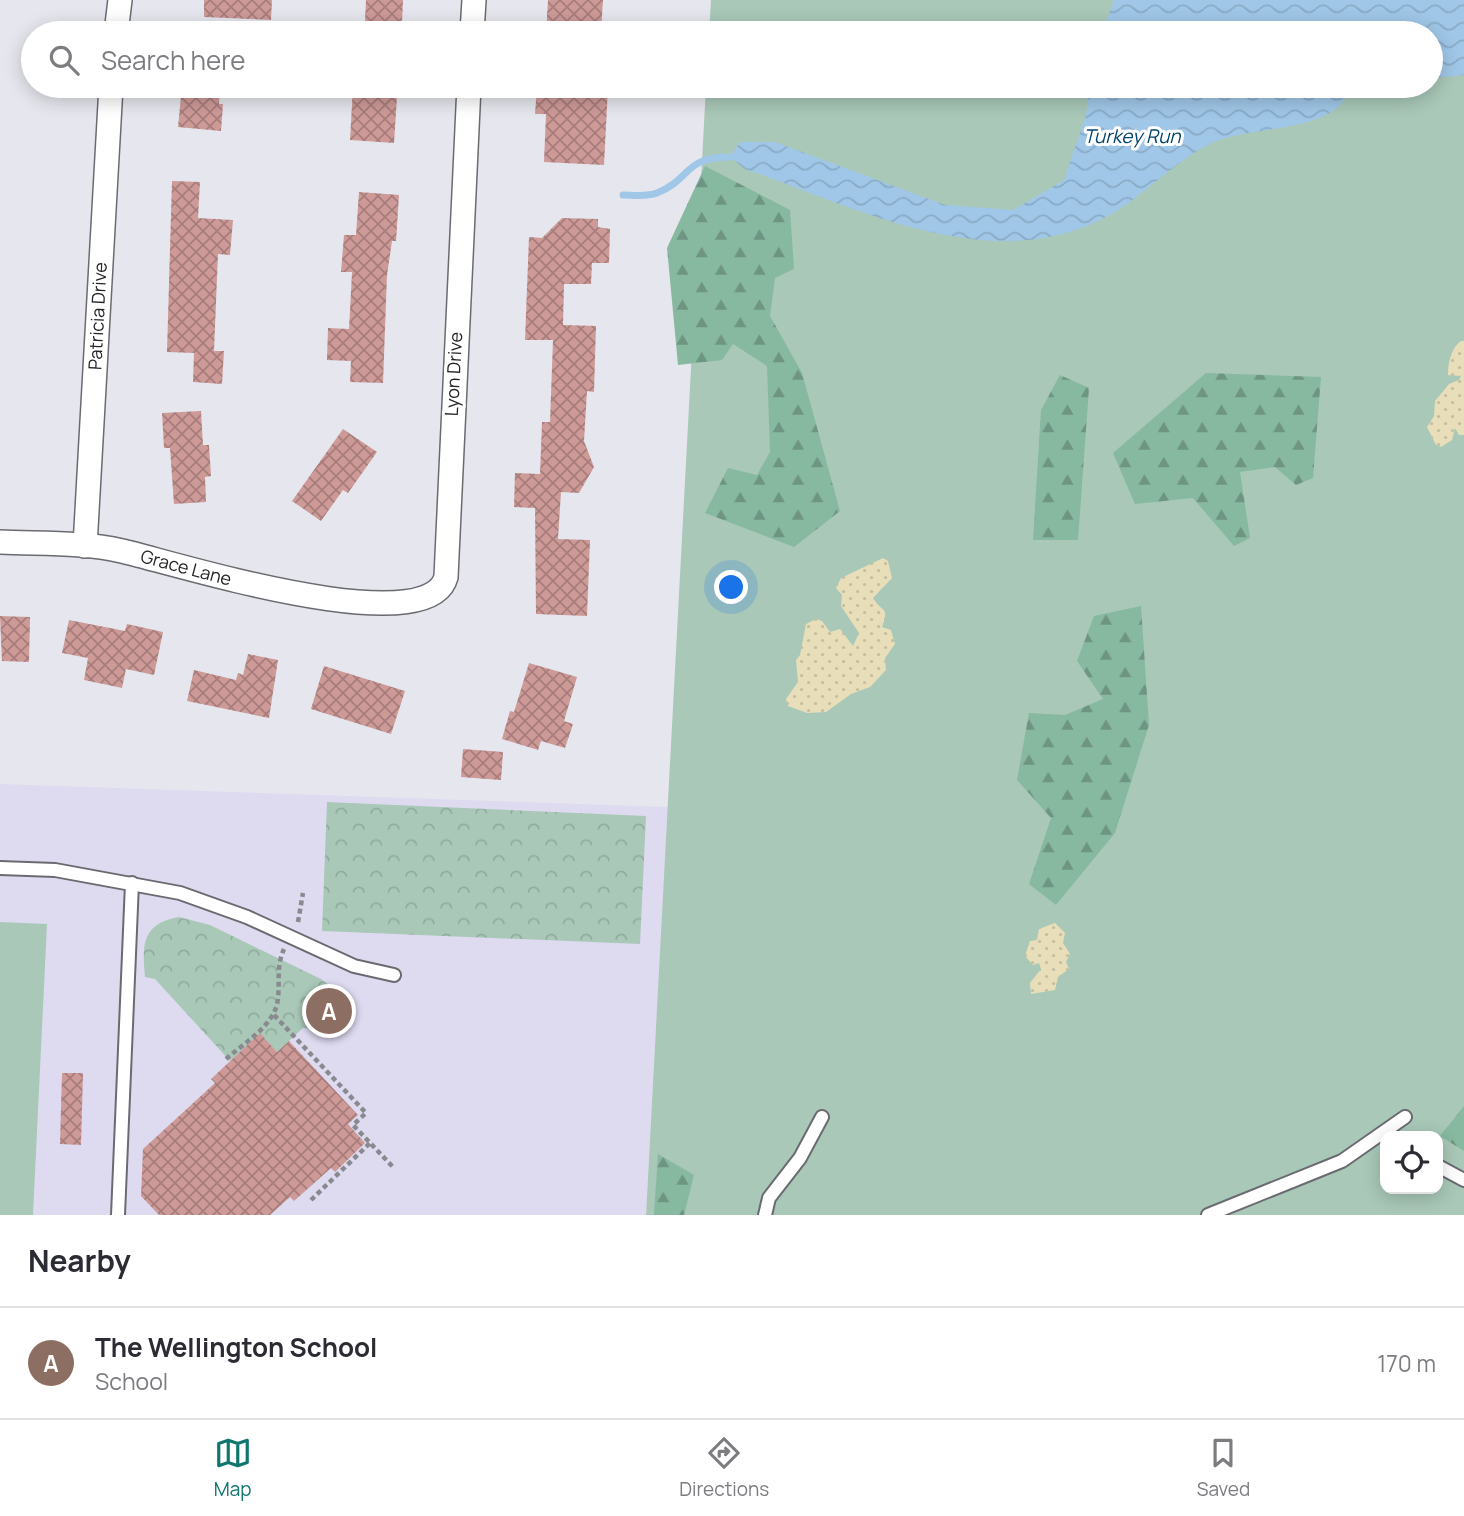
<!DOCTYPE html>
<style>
:root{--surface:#fff;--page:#f2f2f3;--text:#2b2b33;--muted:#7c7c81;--line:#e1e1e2;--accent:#0f766e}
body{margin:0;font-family:Manrope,sans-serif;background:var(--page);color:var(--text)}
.controls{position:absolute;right:21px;bottom:21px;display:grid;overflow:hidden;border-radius:14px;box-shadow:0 4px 18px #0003}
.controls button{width:63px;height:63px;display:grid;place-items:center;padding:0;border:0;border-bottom:2px solid var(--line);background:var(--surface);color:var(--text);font:35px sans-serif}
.you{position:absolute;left:732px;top:588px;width:24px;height:24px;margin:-18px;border:5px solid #fff;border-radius:50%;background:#1a73e8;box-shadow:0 0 0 10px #1a73e833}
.badge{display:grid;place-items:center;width:46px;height:46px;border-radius:50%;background:var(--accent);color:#fff;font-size:23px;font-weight:700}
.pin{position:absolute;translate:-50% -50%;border:4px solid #fff;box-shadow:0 2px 7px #0006}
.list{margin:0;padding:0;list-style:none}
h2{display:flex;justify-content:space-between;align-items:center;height:91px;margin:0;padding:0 28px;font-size:30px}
h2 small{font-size:23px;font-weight:400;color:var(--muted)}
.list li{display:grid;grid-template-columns:46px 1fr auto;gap:21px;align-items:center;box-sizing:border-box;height:112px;padding:0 28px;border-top:2px solid var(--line)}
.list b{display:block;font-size:26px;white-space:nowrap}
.list p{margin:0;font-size:23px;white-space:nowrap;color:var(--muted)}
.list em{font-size:23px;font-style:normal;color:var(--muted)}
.icon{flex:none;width:38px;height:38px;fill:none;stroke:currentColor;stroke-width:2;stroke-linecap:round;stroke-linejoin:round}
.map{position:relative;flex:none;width:1464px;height:1215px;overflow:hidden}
.search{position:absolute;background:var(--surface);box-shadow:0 4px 18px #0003;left:21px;right:21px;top:21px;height:77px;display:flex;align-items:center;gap:18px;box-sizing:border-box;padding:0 24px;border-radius:38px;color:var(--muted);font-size:26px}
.sheet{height:203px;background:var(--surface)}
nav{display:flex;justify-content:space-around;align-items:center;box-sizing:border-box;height:98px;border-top:2px solid var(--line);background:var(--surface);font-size:19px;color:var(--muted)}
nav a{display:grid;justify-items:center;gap:4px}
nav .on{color:var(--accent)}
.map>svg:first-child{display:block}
</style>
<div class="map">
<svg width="1464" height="1215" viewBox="0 0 1464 1215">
<defs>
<pattern id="forest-firs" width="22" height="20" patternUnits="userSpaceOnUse" patternTransform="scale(1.75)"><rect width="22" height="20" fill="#87b8a0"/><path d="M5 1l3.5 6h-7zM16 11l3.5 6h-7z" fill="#6e9582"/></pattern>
<pattern id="sand-dots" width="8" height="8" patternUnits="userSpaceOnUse" patternTransform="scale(1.75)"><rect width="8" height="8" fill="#e8deb9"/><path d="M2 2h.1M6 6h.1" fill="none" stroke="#c7be9f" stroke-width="1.8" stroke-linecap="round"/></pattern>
<pattern id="park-crowns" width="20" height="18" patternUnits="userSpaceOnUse" patternTransform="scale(1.75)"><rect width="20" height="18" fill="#a9c8b8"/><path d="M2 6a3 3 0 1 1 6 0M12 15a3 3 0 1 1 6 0" fill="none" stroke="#91ac9e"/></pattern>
<pattern id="water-waves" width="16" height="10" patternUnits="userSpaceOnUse" patternTransform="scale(1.75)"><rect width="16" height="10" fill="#a0c7e8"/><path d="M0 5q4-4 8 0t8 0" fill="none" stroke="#8aabc7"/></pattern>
<pattern id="building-cross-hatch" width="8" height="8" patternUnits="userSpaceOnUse" patternTransform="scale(1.75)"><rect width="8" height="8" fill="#ce9a98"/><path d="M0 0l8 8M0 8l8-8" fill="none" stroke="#a77d7c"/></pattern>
</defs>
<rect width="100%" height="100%" fill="#e6e7ee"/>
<!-- education -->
<polygon fill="#dedbf1" points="0,784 668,807 646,1215 0,1215"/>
<!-- green -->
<g fill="#a9c8b8" fill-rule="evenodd">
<path d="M711,0H1464V1215H646L706,86H1431V33H709ZM1385,1136H1438V1189H1385Z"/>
<polygon points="0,922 47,924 33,1215 0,1215"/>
</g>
<!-- forest -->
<g fill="url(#forest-firs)">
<polygon points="705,166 790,210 794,269 775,278 770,316 802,373 840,511 794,547 705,513 728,468 757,475 770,452 767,366 733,344 722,360 678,365 667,248"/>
<polygon points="1206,373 1321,377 1313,478 1296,485 1275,467 1240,472 1250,538 1234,546 1193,498 1135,504 1113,453"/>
<polygon points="1060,375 1089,388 1078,540 1033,540 1041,410"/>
<polygon points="1141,606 1149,725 1115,833 1056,905 1029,884 1051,818 1017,780 1029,713 1065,715 1103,699 1077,661 1094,616"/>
<polygon points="1464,1106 1464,1151 1440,1136"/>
<polygon points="658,1154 694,1175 684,1215 654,1215"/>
</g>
<!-- sand -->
<g fill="url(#sand-dots)">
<path d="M1461,341H1464V435H1459L1455,428L1452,440L1441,447L1436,445L1427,427L1434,416L1435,401L1449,384L1459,380L1461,376L1448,375C1448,363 1451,348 1461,341Z"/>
<path d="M883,558L888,561L892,578L873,598C882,613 890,606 882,627L891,630L895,644L885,658L886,670L870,687L851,694L826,712L807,713L788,706L786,699L798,682L796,660L800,655L806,624L816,619L822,621L830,632L840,629L853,646L859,633L841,606L842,595L836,588L841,578Z"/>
<polygon points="1055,923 1065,933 1063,943 1070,954 1066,962 1069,969 1058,977 1055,990 1031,994 1030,983 1041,969 1039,963 1033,965 1025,956 1030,941 1037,940 1039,929"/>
</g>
<!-- park -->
<g fill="url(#park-crowns)">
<polygon points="327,802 646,816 640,944 322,931"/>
<path d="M179,917L210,925L321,979C336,990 351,1004 342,1023L330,1030L303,1028L277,1052L260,1034L230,1061L155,979L145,977C142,945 142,923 179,917Z"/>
</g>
<!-- water -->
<g fill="url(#water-waves)">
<polygon points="1114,0 1464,0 1464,75 1431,78 1431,33 1102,33"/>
<path d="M1090,86H1349C1346,92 1345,101 1340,105C1312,132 1249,127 1214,142C1177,159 1149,191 1115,212C997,282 860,209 745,169L730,157L740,142H775L945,205L1013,210L1064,180L1086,115Z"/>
</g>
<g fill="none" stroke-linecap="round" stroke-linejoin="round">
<!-- stream -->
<path stroke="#a0c7e8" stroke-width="7" d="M623,195C633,195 647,197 657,193C692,179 683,157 730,157"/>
</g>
<!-- building -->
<g fill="url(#building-cross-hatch)">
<polygon points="204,0 272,0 271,20 204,17"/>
<polygon points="366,0 403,0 402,23 365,21"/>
<polygon points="548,0 603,0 601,33 546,33"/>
<polygon points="182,86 220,86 219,104 223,104 221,131 178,127"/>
<polygon points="353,86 385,86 384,96 397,97 394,143 350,140"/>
<polygon points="537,86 608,87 604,165 544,162 546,114 535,114"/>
<polygon points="172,181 200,182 198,218 233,220 230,255 218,254 214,351 224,351 222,384 193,382 194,353 167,352"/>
<polygon points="359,192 399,195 396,241 392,241 387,275 383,383 350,382 351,361 327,360 328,328 349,329 352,272 341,272 344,235 356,235"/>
<polygon points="562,218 598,219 598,227 610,229 609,263 592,263 591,284 564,284 563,325 596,326 594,392 587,391 584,441 594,467 579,493 561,492 558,539 590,540 587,616 536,614 535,508 514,507 515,473 540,474 542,422 550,422 553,340 525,340 529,237 542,238"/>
<polygon points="201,411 203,445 209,445 211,476 205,477 206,502 174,504 170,448 164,448 162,413"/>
<polygon points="343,429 377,452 348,493 343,490 321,521 292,501"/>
<polygon points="0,616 30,617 29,662 2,661"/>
<polygon points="69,620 125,631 127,624 163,632 154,675 126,669 122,688 84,680 88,658 62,653"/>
<polygon points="248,654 278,660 269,718 187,701 194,670 236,680 238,673 243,675"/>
<polygon points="529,663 577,677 564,721 573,724 565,748 541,741 538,750 502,739 510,711 514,712"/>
<polygon points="324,666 405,691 391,734 311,709"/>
<polygon points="463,749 503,752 501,780 461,777"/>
<polygon points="260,1033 277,1052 289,1041 358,1115 348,1124 365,1143 335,1172 331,1168 294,1201 290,1197 270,1215 159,1215 141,1196 143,1149 215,1083 211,1079"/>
<polygon points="62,1073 83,1073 81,1145 60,1144"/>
</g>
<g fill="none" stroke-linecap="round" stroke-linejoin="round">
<!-- lane casing -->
<g stroke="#6a6b71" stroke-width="16">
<g id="lane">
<polyline points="0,868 55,870 180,893 247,917 354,966 394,975"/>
<polyline points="1438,1166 1464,1180"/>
<polyline points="118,1215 132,883"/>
<polyline points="765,1215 769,1198 800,1158 822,1117"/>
<polyline points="1208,1215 1342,1161 1405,1117"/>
</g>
</g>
<!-- street casing -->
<g stroke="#6a6b71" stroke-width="26">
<g id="street">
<polyline points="116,33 120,0"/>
<polyline points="472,33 474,0"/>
<path d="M0,542C40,544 83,542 122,551C171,562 428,644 446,577L469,86"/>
<polyline points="85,546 111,86"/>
</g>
</g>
<!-- path -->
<g stroke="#898a8f" stroke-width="4.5" stroke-dasharray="5 3.5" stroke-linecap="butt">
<polyline points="298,922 303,893"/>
<polyline points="274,1015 366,1113 353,1125 393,1167"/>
<path d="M226,1059C245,1042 276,1025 278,998C280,980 276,967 284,949"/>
<polyline points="311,1200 370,1143"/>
</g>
<!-- lane -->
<use href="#lane" stroke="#fff" stroke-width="12"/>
<!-- street -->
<use href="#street" stroke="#fff" stroke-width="23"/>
</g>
<g text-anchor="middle" stroke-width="6" stroke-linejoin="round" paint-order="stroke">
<!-- street labels -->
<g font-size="18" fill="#222325" stroke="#fff">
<text transform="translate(98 316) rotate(-87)" y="6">Patricia Drive</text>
<text transform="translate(454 374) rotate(-87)" y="6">Lyon Drive</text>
<text transform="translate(186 568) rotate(15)" y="6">Grace Lane</text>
</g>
<!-- water labels -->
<g font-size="19" font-style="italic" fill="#00436d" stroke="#fff">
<text x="1132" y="143">Turkey Run</text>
</g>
</g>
</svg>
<div class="controls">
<button><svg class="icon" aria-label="locate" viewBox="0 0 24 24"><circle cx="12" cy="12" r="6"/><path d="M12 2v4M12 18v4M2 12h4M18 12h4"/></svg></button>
</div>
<div class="you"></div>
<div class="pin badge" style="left:329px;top:1011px;background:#8d6e63">A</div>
<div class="search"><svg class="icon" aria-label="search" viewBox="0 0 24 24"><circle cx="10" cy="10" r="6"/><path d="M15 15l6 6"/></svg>Search here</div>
</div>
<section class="sheet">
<h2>Nearby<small></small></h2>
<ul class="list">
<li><span class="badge" style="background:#8d6e63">A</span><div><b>The Wellington School</b><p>School</p></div><em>170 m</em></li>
</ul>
</section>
<nav>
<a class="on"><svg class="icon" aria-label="map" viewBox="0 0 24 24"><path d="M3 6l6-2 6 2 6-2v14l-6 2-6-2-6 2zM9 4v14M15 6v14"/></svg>Map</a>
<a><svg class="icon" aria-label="directions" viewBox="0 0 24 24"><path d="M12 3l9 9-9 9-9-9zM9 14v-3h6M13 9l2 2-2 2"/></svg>Directions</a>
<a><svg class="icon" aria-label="saved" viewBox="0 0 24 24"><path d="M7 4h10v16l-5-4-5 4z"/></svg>Saved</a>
</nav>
